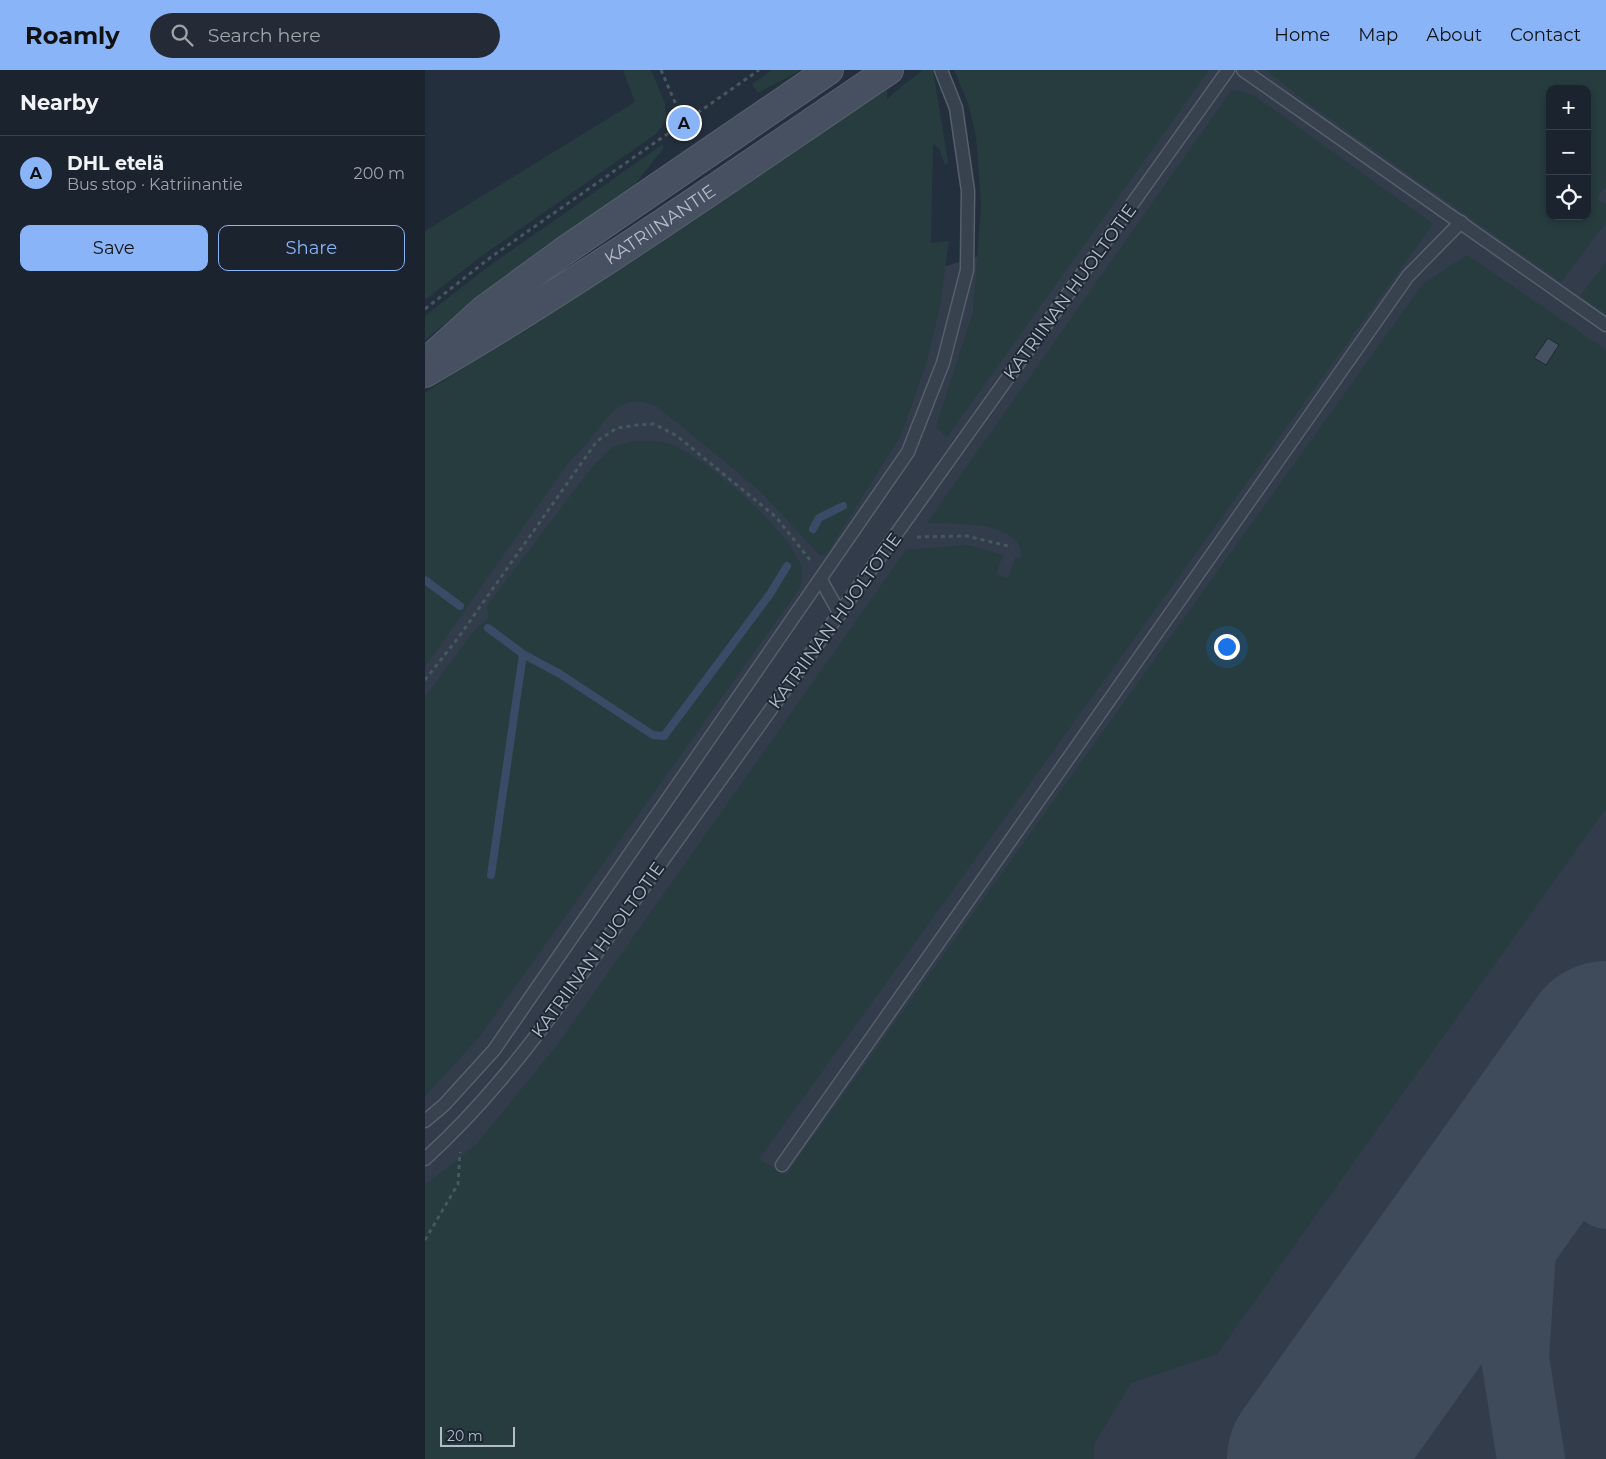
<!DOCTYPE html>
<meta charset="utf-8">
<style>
:root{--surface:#1b232e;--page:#242b36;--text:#f1f3f6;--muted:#a0a4aa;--line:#39404a;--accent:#8ab4f8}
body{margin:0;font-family:Montserrat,sans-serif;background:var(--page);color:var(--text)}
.controls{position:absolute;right:15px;top:15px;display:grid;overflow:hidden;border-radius:10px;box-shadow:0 2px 8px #0003}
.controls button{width:45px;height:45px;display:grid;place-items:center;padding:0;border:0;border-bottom:1px solid var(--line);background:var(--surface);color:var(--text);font:25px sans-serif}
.scale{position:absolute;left:15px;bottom:12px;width:75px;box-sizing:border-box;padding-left:5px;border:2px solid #b4bcc9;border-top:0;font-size:14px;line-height:18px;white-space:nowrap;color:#b4bcc9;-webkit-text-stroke:4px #1d2633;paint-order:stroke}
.you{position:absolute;left:801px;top:576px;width:18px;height:18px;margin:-12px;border:4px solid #fff;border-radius:50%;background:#1a73e8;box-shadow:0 0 0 8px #1a73e833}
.badge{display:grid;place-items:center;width:32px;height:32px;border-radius:50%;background:var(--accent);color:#111;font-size:16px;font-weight:700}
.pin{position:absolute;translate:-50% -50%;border:2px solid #fff;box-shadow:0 1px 5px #0006}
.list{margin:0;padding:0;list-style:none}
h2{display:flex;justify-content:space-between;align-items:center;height:65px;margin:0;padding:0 20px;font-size:21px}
h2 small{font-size:16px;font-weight:400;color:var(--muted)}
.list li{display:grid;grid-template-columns:32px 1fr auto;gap:15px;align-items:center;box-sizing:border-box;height:75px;padding:0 20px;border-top:1px solid var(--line)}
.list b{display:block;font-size:19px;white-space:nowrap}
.list p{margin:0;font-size:16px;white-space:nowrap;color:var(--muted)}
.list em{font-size:16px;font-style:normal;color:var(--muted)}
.actions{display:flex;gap:10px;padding:15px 20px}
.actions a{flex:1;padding:11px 0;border:1px solid var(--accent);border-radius:10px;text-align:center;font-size:18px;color:var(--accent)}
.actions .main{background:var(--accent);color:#111}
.icon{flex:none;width:28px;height:28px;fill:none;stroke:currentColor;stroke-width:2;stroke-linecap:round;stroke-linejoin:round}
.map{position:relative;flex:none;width:1181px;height:1389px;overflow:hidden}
header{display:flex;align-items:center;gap:30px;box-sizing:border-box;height:70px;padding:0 25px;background:var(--accent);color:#111}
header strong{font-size:24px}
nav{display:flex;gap:28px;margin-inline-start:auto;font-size:18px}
.search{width:350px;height:45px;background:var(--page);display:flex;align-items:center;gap:12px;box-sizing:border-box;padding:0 18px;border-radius:28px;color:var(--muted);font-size:19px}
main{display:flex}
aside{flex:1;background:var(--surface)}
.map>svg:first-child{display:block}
</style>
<header>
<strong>Roamly</strong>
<div class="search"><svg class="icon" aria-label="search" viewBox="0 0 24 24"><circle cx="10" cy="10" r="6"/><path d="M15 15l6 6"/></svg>Search here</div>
<nav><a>Home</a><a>Map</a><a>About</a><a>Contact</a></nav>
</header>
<main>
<aside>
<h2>Nearby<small></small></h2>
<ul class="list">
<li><span class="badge">A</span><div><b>DHL etelä</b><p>Bus stop · Katriinantie</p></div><em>200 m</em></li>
</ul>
<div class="actions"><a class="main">Save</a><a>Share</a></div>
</aside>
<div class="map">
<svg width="1181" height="1389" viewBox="0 0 1181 1389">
<rect width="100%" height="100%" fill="#242f3e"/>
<!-- airport -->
<path fill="#323c4b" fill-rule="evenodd" d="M749,0H1181V1389H0V563L196,295L626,164ZM1125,19H1162V146H1125Z"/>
<!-- green -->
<g fill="#263c3f" fill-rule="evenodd">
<polygon points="198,0 226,0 240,33 241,50 231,64 54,188 0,230 0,161 210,32"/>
<polygon points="347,0 376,0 333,23 327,14"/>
<path d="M497,0H508L523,92L520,95L514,79L508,73L506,173L524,171L515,236L502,291L476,365L401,485L396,486L334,420L233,337C196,319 182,349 162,373C156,380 149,387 143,393L0,597V323L462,20V30C472,18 485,11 497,0Z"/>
<polygon points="529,0 784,0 522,367 511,357 548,242 556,136 551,66 543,33"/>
<path d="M841,0H1181V116L1171,129L1181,134V152L1136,212L876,28ZM1125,19H1162V146H1125Z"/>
<path d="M812,20L830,26L1008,154L334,1089L361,1105L998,214L1042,185L1181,280V738L792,1284L706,1313L669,1374V1389H0V1115L51,1075L133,974L481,480L542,475L578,485L571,504L583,508L591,487L596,488C600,450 528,454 502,453L806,21Z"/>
<polygon points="238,74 238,79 206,119 84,203 0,270 0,246 5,242 64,196"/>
<polygon points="1181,192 1181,244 1155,226"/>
<path d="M207,371C219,371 234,370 245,374C281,388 363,459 376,496C378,503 376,511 375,518L54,967L0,1026V627L49,561L64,548L62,536L168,396L188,377Z"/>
</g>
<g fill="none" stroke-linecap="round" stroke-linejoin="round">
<!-- stream -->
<g stroke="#394c67" stroke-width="8">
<polyline points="388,459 394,448 418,436"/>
<polyline points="0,510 35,536"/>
<polyline points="63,558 98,584 135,604 228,665 239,666 345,524 362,496"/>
<polyline points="66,805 98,584"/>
</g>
<!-- taxiway -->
<g stroke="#3f4a5a" stroke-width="68">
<polyline points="1110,1074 1181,1125"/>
<polyline points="1106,1389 1090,1288 1097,1182 1128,1088 1164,1000"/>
</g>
<!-- runway -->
<polyline stroke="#3f4a5a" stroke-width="168" points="886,1389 1181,975"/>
</g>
<!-- building -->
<polygon fill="#455162" stroke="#1f2835" points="1123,268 1134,275 1121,295 1109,288"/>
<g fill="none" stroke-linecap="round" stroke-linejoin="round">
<!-- service casing -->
<g stroke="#565f6c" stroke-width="15">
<g id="service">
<polyline points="818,0 1181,255"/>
<polyline points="396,510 415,544"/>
<polyline points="0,1051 19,1035 69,980 483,382 518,293 542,200 543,121 531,38 516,0"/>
<path d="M0,1089C53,1041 96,987 138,930L803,0"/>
<polyline points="357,1095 983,206 1036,152"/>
</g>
</g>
<!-- secondary casing -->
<g stroke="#565f6c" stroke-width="30">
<g id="secondary">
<polyline points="10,284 60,239 138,182 404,0"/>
<path id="s1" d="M0,303C160,210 311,103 464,0"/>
</g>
</g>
<!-- path -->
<g stroke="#44595c" stroke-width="3" stroke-dasharray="4 4" stroke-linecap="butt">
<polyline points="236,0 259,53"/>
<polyline points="0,239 66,187 334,0"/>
<polyline points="492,467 542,466 587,477"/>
<polyline points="0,610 33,568 172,371 192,358 212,355 229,354 252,366 351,447 385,490"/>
<polyline points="0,1170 33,1114 35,1082"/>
</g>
<!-- service -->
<use href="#service" stroke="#38414e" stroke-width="12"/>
<!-- secondary -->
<use href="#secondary" stroke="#465061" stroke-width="28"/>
</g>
<g text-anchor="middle" stroke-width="4" stroke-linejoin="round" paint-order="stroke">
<!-- street labels -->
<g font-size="18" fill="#b4bcc9" stroke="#1d2633">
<text dy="6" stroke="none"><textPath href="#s1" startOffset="278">KATRIINANTIE</textPath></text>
<text transform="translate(645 222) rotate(-54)" y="6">KATRIINAN HUOLTOTIE</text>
<text transform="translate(410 551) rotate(-54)" y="6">KATRIINAN HUOLTOTIE</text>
<text transform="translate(173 880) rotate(-54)" y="6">KATRIINAN HUOLTOTIE</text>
</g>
</g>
</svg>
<div class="controls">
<button>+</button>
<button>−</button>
<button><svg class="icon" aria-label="locate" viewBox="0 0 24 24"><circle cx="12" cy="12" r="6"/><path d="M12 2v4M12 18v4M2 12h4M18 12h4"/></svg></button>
</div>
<div class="scale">20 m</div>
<div class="you"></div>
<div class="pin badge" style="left:259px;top:53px">A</div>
</div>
</main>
